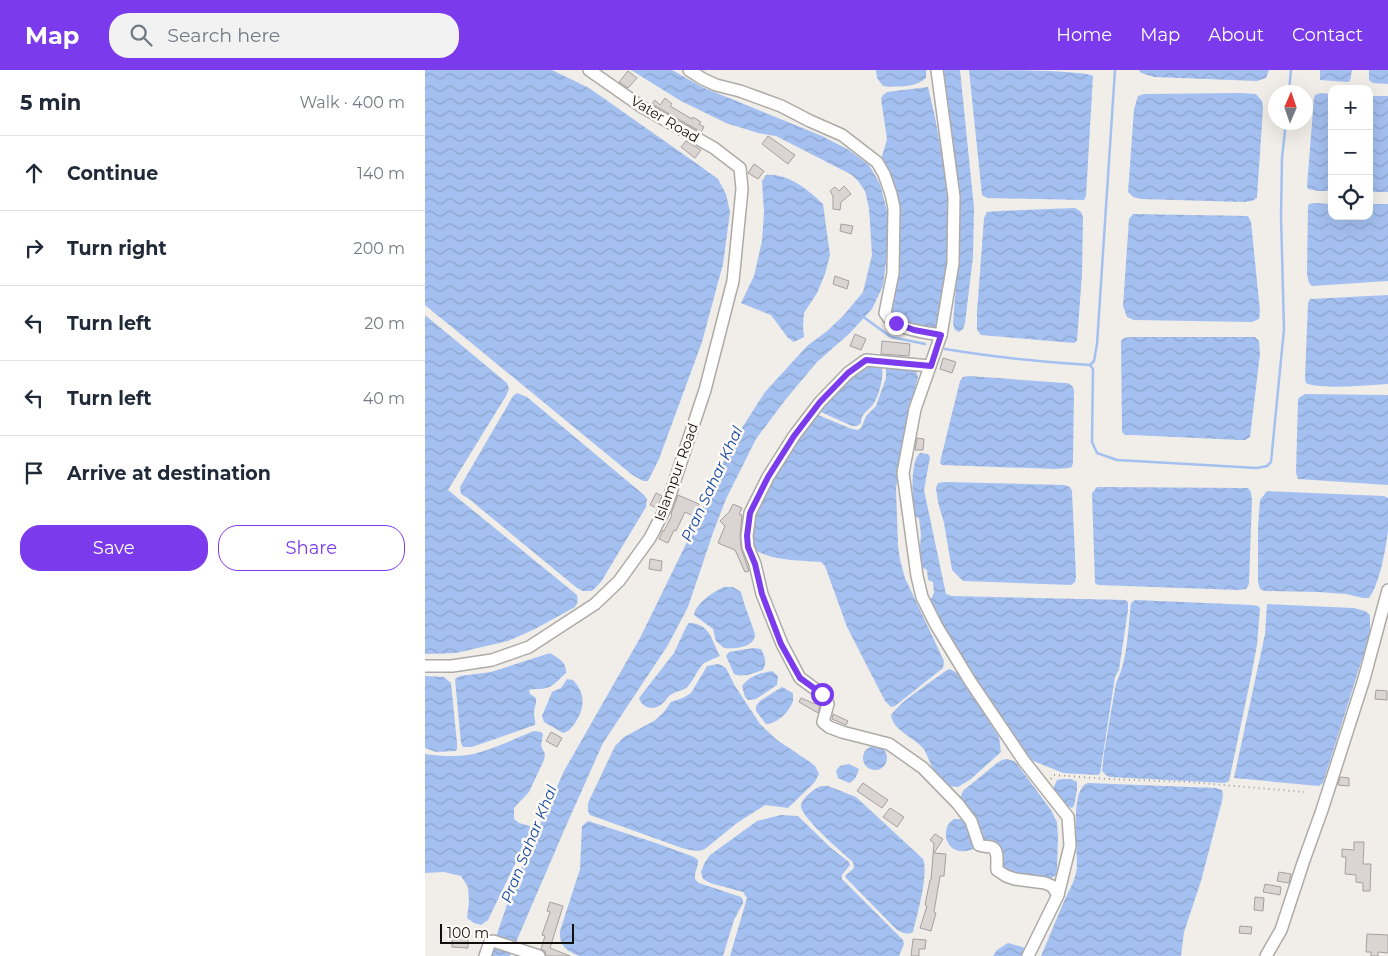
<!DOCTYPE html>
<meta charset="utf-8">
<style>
:root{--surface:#fff;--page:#f2f2f3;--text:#1f2937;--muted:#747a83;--line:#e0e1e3;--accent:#7c3aed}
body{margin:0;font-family:Montserrat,sans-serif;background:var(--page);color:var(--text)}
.controls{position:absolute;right:15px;top:15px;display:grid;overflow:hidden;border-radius:10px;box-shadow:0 5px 20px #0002}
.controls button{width:45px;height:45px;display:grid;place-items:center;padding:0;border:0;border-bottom:1px solid var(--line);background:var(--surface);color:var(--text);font:25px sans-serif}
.compass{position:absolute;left:843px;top:15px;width:45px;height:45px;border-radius:50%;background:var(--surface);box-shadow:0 5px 20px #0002;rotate:2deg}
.scale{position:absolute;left:15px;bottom:12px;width:134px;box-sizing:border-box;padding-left:5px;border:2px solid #100f0d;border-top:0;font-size:14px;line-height:18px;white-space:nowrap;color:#100f0d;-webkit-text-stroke:4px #fefbf7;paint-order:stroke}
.stop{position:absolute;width:15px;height:15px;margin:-11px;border:4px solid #7c3aed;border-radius:50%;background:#fff}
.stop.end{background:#7c3aed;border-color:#fff;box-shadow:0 1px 5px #0008}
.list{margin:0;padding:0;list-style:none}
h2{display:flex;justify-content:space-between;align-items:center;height:65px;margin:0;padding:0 20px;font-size:21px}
h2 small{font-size:16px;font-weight:400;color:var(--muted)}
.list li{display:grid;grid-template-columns:32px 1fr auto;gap:15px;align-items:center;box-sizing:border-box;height:75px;padding:0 20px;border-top:1px solid var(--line)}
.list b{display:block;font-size:19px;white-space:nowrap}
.list em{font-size:16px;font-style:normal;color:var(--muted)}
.actions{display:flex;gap:10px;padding:15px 20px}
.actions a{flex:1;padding:11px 0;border:1px solid var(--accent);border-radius:20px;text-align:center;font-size:18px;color:var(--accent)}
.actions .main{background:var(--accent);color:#fff}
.icon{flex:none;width:28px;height:28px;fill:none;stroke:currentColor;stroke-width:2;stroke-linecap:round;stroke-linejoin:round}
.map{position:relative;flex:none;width:963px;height:886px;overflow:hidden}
header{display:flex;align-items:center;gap:30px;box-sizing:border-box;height:70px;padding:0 25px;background:var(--accent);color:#fff}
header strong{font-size:24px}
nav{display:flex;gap:28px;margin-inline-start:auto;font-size:18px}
.search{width:350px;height:45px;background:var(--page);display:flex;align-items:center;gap:12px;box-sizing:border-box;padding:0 18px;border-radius:20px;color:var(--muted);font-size:19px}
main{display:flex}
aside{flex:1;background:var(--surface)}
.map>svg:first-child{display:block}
</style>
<header>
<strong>Map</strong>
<div class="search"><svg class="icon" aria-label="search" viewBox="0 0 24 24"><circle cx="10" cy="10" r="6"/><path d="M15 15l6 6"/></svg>Search here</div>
<nav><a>Home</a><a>Map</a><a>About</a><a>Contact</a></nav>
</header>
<main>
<aside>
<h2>5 min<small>Walk · 400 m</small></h2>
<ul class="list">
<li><svg class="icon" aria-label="ahead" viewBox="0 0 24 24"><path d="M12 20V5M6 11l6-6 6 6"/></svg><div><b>Continue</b></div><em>140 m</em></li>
<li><svg class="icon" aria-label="right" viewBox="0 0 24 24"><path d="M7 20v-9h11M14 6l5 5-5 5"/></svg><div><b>Turn right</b></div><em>200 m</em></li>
<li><svg class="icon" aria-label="left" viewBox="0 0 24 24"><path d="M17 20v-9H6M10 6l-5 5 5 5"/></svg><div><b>Turn left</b></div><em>20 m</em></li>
<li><svg class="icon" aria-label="left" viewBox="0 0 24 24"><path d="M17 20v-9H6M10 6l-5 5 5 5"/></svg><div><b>Turn left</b></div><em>40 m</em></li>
<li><svg class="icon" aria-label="arrive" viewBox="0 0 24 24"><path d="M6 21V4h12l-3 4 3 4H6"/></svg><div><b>Arrive at destination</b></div></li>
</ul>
<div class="actions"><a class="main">Save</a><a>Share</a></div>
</aside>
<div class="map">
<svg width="963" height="886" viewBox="0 0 963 886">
<defs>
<pattern id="water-waves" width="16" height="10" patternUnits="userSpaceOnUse" patternTransform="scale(1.25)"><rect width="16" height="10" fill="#a4c0f0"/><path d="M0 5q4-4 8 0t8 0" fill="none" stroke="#8ca4cd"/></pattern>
</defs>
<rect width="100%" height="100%" fill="#f1eee9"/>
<!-- water -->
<g fill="url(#water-waves)">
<polygon points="0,0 127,0 164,18 268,91 293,109 301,124 305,142 298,194 277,272 234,389 223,411 218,411 206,404 0,235"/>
<polygon points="206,0 247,0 277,17 397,66 424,80 444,95 455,114 463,145 463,177 458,216 447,239 425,263 392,292 361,329 331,369 301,429 289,460 263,537 243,575 178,673 141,756 85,886 63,886 71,867 90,811 139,701 215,568 262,472 306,375 340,322 382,276 402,261 418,246 438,222 447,185 444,138 440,121 433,111 427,105 351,66 333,63 301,53 256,31"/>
<path d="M451,0H501V8C490,18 471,17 458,16L452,8Z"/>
<polygon points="515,0 535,0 549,138 548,187 540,253 538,259 534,262 530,260 528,254 534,176 534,132 531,98"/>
<path d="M544,0C564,0 658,0 668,6L661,126L659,130L562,128L557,125Z"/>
<polygon points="714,0 844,0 841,8 832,11 729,7 716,3"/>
<polygon points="895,0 927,0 925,11 922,12 895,10"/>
<polygon points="944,0 963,0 963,14 948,13 944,10"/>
<path d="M503,17L510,47L520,102L525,160L520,227L513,259C495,262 478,253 463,244L473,180L456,90L462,69L456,29L458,25L462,22Z"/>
<polygon points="816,23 831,24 837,31 838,38 832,128 827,131 819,132 716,129 708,127 703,122 709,39 713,26 719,24"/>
<polygon points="896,23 907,24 907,121 894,121 883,119 882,116 889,28 890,25"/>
<rect x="944" y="26" width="19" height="96"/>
<path d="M341,105C363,103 383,120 398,134L405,185L400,204L392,223L379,243L378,256L379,267L369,272L363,268L346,245L316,233L329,206L337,171L339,142L337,111Z"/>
<polygon points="889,133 907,134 907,146 944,146 944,134 963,134 963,211 887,216 884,213 882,204 883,136 884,134"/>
<polygon points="650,138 656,142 658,147 657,204 652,271 649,273 556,265 552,260 552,242 559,148 562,142 575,141"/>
<polygon points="708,144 823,146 826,152 835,241 834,249 827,252 709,250 702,247 698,236 704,149"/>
<path d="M963,225V314C946,315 895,320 881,313L880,309L883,233L885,229Z"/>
<path d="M0,245L82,313L84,319L81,326L23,420L152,525C153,530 153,533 150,537L110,559L83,571L31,583L0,584Z"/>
<polygon points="704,267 830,267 834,271 835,284 825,367 820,370 815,370 707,365 700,365 697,362 696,271 699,268"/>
<path d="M453,295L457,298C459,307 454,325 449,333C444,341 436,342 436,353L432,356H427L396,342V339L427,303L438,296Z"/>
<path d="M464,296L491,300L493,307L484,341L471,418L473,475L475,490L480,508L519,591L518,598L470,636L466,637L460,631L422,557L400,496L396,492C374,490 349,491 330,480L325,466L326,457L340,420L382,355L393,345L427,359L433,360L436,358L441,346L451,336L461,308V299Z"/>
<path d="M544,306L639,313C644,313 647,314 649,320L648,392L647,397L643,398L630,399L517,395L515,393L516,388L535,311L538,307Z"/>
<polygon points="92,323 102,327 219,425 222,429 221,437 176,512 167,521 158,521 152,518 44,429 36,424 35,417 88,326"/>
<polygon points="880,324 963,325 963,415 873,409 871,403 873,329 875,327"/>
<path d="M495,383L503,384L505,387L499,420L521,524L527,526L700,530L703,532V540L694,600L690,607L675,704L672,705L638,703L606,690L577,652L528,575L505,531L509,523L508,512L503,510L502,500L496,497L494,488L496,465L494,448L489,447C488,433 484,392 495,383Z"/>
<polygon points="520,412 639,415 645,417 647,421 651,507 650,512 646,515 538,511 527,500 519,453 513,432 511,418 513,413"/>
<polygon points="672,417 823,418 826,422 827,430 824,514 821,519 814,520 673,515 670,513 667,423"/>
<path d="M842,421L959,426L963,428C963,438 963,449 963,460C961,477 955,514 944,528H938L921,524L893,522L840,521L835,519L833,512V457L835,430Z"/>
<path d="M299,517H308L316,522L319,533L330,564C330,578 309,579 299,578L291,571L288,559L269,545C271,533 288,522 299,517Z"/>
<path d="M710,530L827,535L833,536L835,538L832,575L826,607L804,711L800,713L685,707L682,706L677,701L679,683L691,613C703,590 703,557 706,533Z"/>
<polygon points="842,534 929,538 940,541 945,545 945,564 898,713 894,716 809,708 840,564"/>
<path d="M264,553C286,554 286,570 295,586C289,589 281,591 277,595C272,601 269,609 264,615C259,621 254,620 247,624C243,626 242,629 239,632C231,641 218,640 214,628L249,583L261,557Z"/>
<path d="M328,578L336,579C340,587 342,592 338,600C329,603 319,608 309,604L301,586L304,582Z"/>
<path d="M125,583C133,588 142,592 141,603C135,608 128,617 121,618C115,620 110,618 104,620L105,624L111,628C112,634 109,637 109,643C109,648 111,650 110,655L47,677H38L36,673L30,609L35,606L66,602Z"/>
<polygon points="293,594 296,595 301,598 310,616 335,654 352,670 385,692 390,696 394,704 389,713 363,738 340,735 312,753 280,779 274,781 265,780 257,778 165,745 163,741 163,733 190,676 199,667 229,651 238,643 246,632 258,628 266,623 282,596"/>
<path d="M525,599L534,604L574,667L576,682L546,709L533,717L522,716C517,710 511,703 507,697C503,689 502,682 496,676C486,666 468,660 466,645C477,630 506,612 522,600Z"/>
<path d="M347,601L353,606L352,615L331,629L323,630L320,627L317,616C325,606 335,603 347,601Z"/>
<polygon points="0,606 19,607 26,613 32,673 32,679 31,681 11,682 0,678"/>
<path d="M142,609L148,610C161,624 160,638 150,653C146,659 144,661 138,663L119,652L117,646L127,622L136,618Z"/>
<path d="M357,617L368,623C368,626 368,629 368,631C365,641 352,654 341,654L331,641V636L336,630Z"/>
<path d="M109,661L116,662L118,664L116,676L120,684L119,690L104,722L89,738V749L94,753L105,756L106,761L63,850L56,855L49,853L42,848L44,832L43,817L36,806L19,802L0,803V684C14,686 29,687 43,685C66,681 88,669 109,661Z"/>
<circle cx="450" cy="688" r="12"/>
<polygon points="582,689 589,691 592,694 626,740 632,752 633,767 632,799 631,805 625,809 593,806 576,799 570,774 558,770 535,729 537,723 539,720 572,693 577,690"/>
<path d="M424,694L434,699C432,705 430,711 424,713L413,708L411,701L415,696Z"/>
<path d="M638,709H646L652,712V720L649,736L647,738C639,736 634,729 629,723L628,719L632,710Z"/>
<path d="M663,713L791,718L797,720L798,724L797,731L776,811L759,862L756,886H616C624,867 632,848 640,829C645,819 651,808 652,797C653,780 644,718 663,713Z"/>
<path d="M396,716H403L431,727L498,789C504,803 492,846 488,862C482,865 478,863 472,860L421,808L420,806L429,798L428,792C418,783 374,746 376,735C378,727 389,719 396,716Z"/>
<polygon points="356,745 373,746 406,778 424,792 425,795 417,805 417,809 478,870 479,874 474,886 305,886 322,828 318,822 285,813 278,809 276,802 280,792 285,785 332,751"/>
<path d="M529,749H539L543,752L548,775V779C521,790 513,758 529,749Z"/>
<path d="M163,751L231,773L269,787L273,790C274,799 265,807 274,813L316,827L318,830V833L309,850L298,886H154C142,881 134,876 135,861L155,799L157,756Z"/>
<polygon points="583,873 598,877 600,880 598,886 568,886 572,880"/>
</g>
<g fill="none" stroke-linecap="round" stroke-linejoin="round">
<!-- stream -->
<g stroke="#a4c0f0" stroke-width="2.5">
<polyline points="864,22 866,0"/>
<polyline points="437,246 466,267 500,274"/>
<path d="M520,279C568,287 617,292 665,295L668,299L667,372L672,383L692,390L832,398L842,396L846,392L859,259L856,146L857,88L861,52"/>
<polyline points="665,295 669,291 672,274 690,0"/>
</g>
</g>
<!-- building -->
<g fill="#dad4d3" stroke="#a59f9f">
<polygon points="203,1 212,8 203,18 194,12"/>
<polygon points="240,28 247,34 245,36 267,49 268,47 276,52 274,54 279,57 276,62 227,34 230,30 235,35"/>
<polygon points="343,66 370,85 363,94 337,74"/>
<polygon points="261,71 276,80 270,88 256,77"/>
<polygon points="329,94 339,101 333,109 323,103"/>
<polygon points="419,116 426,124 416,132 415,140 408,139 408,126 405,121 410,117 414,121"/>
<polygon points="416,154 428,156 426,164 415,161"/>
<polygon points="410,206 424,211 422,219 408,214"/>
<polygon points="430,264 441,269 436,280 425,276"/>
<polygon points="457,271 485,274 484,286 456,284"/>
<polygon points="518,288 531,292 527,303 515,299"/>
<polygon points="492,368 499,369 498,380 490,380"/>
<polygon points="231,423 237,426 232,438 225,435"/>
<polygon points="253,425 274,434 268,446 260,442 251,461 249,460 243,473 234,469 238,460 239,461 247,445 246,444"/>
<polygon points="308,434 317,438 314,444 317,445 315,465 316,478 324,501 320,502 310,480 293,473 300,456 295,451 304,442"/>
<polygon points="225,489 237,491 236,501 224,499"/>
<polygon points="951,620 962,621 962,630 950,629"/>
<polygon points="376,628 390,634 392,630 395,635 393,643 374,632"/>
<polygon points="408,644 423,651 421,655 407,649"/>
<polygon points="126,662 137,668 132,677 121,671"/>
<polygon points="915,707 924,708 924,716 913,715"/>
<polygon points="438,713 463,730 457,738 432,721"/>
<polygon points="465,738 479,747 472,757 458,747"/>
<polygon points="510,764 518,769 509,783 521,784 519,806 515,806 509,842 511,843 506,861 495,858 502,836 500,835 505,810 506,810 509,773 505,770"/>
<polygon points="929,772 939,772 938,794 946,794 945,821 938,821 938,813 931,812 931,805 920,804 921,787 917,787 917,779 929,780"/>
<polygon points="854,802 866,804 864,813 852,811"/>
<polygon points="840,814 856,817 855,825 838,822"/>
<polygon points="830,827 839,828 838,841 829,840"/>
<polygon points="125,832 138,836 125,878 145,886 121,886 120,881 116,879 120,866 117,865 125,842 122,841"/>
<polygon points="815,856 827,857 826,864 814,863"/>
<polygon points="942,864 963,865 963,883 953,882 953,886 946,886 946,882 941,882"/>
<polygon points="27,865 43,866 43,878 27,877"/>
<polygon points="488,869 501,870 500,879 494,879 494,886 486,886"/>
</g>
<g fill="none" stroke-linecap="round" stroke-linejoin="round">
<!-- minor casing -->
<g stroke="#aeaaa7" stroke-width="14">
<g id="minor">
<path d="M264,0L278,9L291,15L315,21L356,36L385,51L417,65L452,92L459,104L466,124L469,138L468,203L460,243C469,260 499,262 516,265"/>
<polyline points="512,0 529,127 528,193 516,265 490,339 478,403 492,506 497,527 511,555 545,611 599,691 643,747 645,776 633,825 603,886"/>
<path d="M505,296L441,290L423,303L395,332L369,366L343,407L325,443L322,466L323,477L330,494L337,524L357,574L375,608L397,624L401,630L403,634L398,652L404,657L417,662L464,674L498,698L533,734L546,751L554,775C559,777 562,776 566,777C575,780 571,793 572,800L581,806L590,809L620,813L627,816L633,825"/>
<polyline points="0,596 27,596 67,590 104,577 170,534 194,511 225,468 241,437 280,320 308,211 317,119 315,98 289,78 217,37 164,0"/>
<polyline points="60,886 65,872 68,871 114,886"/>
<polyline points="841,886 856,860 878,793 897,740 939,609 963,520"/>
</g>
</g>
<!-- path -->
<polyline stroke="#a19e9a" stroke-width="2" stroke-dasharray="1 4" stroke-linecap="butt" points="626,709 629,705 683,709 764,712 879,722"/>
<!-- minor -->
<use href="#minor" stroke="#fff" stroke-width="11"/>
</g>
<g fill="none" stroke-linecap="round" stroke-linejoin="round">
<!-- route -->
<polyline stroke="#7c3aed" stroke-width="6" points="397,624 375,608 356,574 337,524 330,494 323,477 322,466 325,443 343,407 369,366 395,332 423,303 441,290 506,296 516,265 489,260 471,253"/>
</g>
<g text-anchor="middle" stroke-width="5" stroke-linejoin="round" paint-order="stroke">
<!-- street labels -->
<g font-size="14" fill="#100f0d" stroke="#fefbf7">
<text transform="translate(240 49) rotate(31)" y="5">Vater Road</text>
<text transform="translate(251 402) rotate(-70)" y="5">Islampur Road</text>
</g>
<!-- water labels -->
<g font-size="15" font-style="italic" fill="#1347a0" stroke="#fefbf7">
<text transform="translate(287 414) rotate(-65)" y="5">Pran Sahar Khal</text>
<text transform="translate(104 774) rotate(-68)" y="5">Pran Sahar Khal</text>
</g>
</g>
</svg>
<div class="controls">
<button>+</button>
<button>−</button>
<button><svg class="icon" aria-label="locate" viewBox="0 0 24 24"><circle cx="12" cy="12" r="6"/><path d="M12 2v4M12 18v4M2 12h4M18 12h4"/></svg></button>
</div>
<svg class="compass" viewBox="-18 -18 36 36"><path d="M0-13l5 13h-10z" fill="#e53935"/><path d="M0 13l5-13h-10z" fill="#747a83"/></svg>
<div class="scale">100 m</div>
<div class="stop" style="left:397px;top:624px"></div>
<div class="stop end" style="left:471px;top:253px"></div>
</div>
</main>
